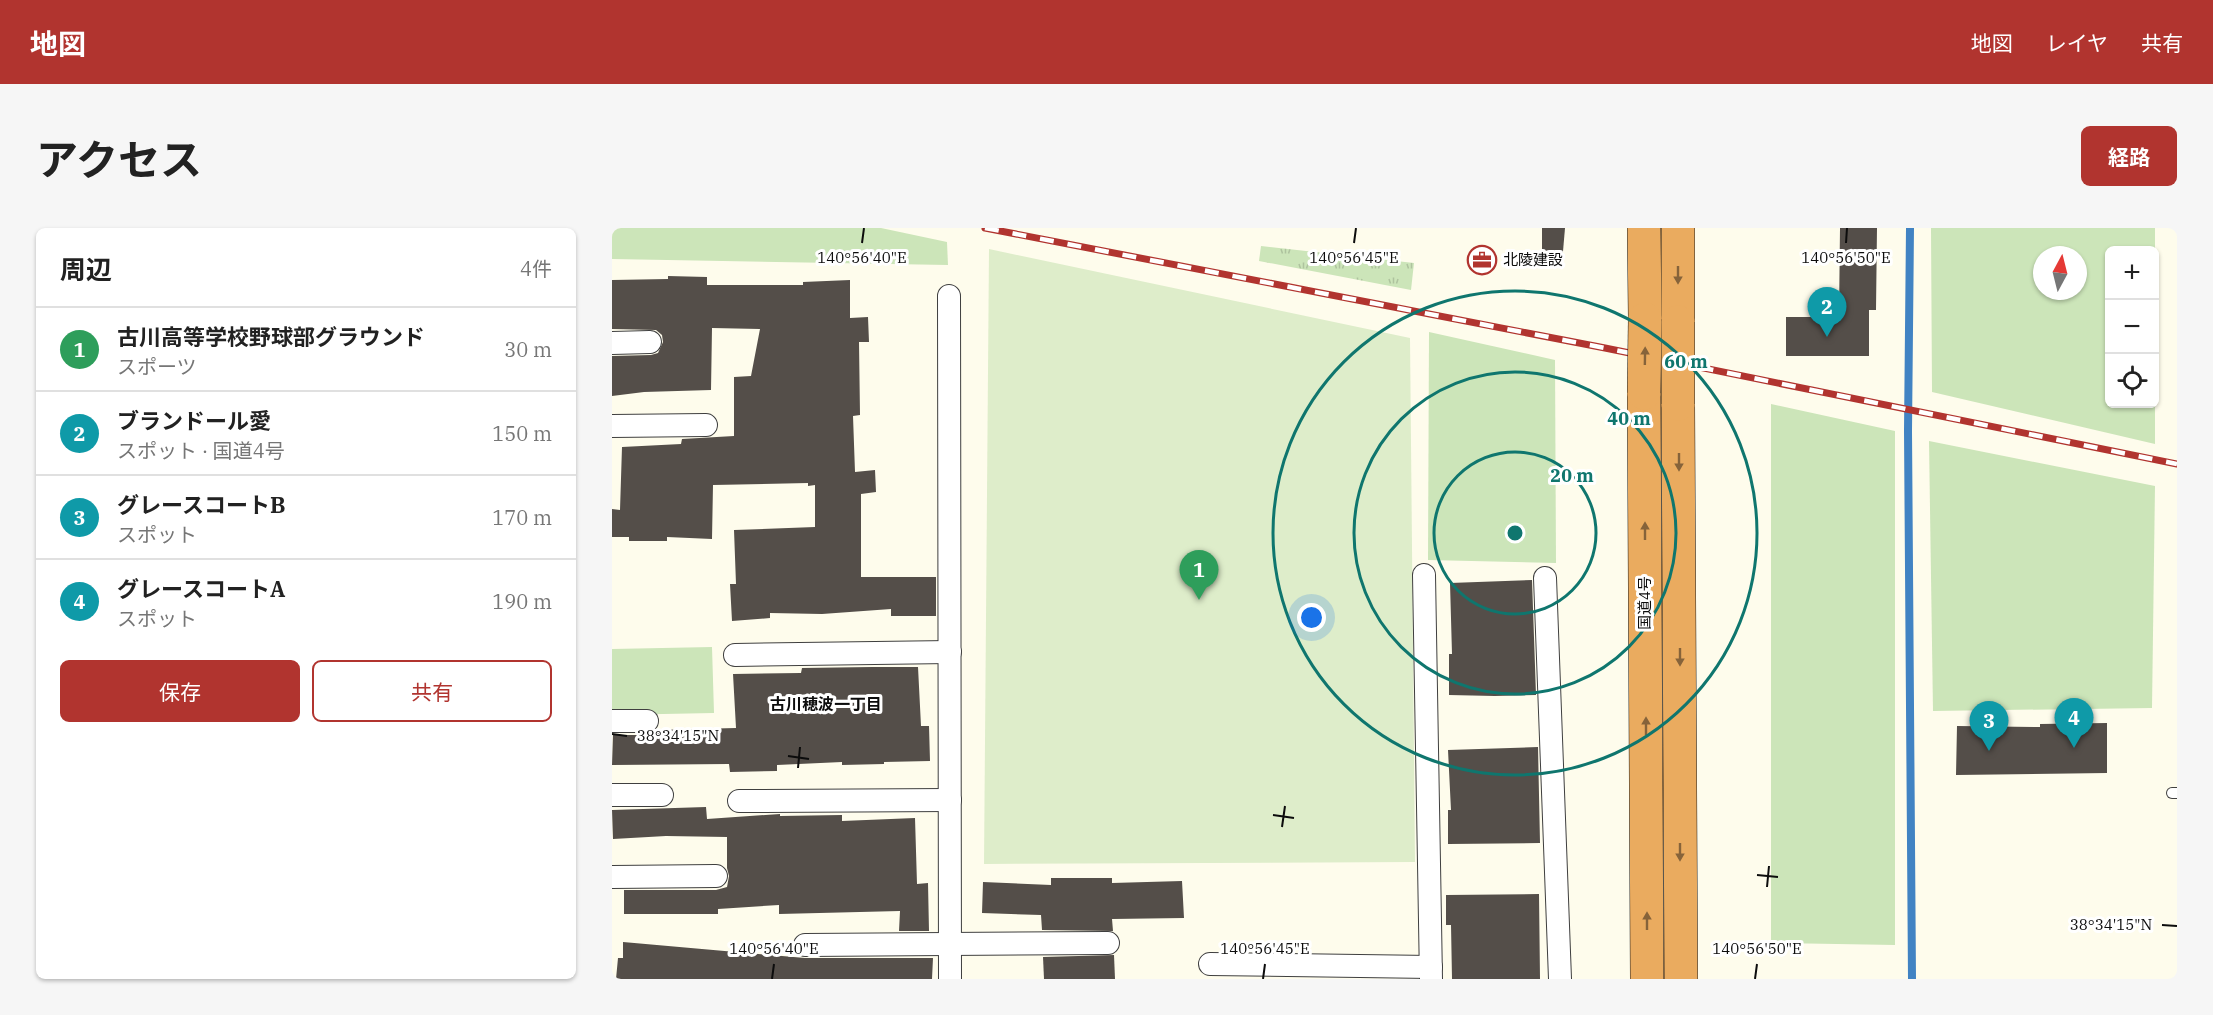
<!DOCTYPE html>
<html lang="ja">
<meta charset="utf-8">
<style>
:root{--surface:#fff;--page:#f6f6f6;--text:#222;--muted:#767676;--line:#e0e0e0;--accent:#b1342f}
body{margin:0;font-family:"IBM Plex Serif","Noto Sans JP",serif;background:var(--page);color:var(--text)}
.controls{position:absolute;right:18px;top:18px;display:grid;overflow:hidden;border-radius:9px;box-shadow:0 2px 4px #0004}
.controls button{width:54px;height:54px;display:grid;place-items:center;padding:0;border:0;border-bottom:2px solid var(--line);background:var(--surface);color:var(--text);font:30px sans-serif}
.compass{position:absolute;left:1421px;top:18px;width:54px;height:54px;border-radius:50%;background:var(--surface);box-shadow:0 2px 4px #0004;rotate:7deg}
.you{position:absolute;left:700px;top:390px;width:21px;height:21px;margin:-15px;border:4px solid #fff;border-radius:50%;background:#1a73e8;box-shadow:0 0 0 9px #1a73e833}
.badge{display:grid;place-items:center;width:39px;height:39px;border-radius:50%;background:var(--accent);color:#fff;font-size:20px;font-weight:700}
.pin{position:absolute;translate:-50% -50px;filter:drop-shadow(0 2px 3px #0008)}
.pin::after{content:'';position:absolute;top:32px;width:21px;height:18px;background:inherit;clip-path:polygon(0 0,100% 0,50% 100%)}
.list{margin:0;padding:0;list-style:none}
h2{display:flex;justify-content:space-between;align-items:center;height:78px;margin:0;padding:0 24px;font-size:26px}
h2 small{font-size:20px;font-weight:400;color:var(--muted)}
.list li{display:grid;grid-template-columns:39px 1fr auto;gap:18px;align-items:center;box-sizing:border-box;height:84px;padding:0 24px;border-top:2px solid var(--line)}
.list b{display:block;font-size:22px;white-space:nowrap}
.list p{margin:0;font-size:20px;white-space:nowrap;color:var(--muted)}
.list em{font-size:20px;font-style:normal;color:var(--muted)}
.actions{display:flex;gap:12px;padding:18px 24px}
.actions a{flex:1;padding:14px 0;border:2px solid var(--accent);border-radius:9px;text-align:center;font-size:21px;color:var(--accent)}
.actions .main{background:var(--accent);color:#fff}
.icon{flex:none;width:33px;height:33px;fill:none;stroke:currentColor;stroke-width:2;stroke-linecap:round;stroke-linejoin:round}
.map{position:relative;flex:none;width:1565px;height:751px;overflow:hidden;border-radius:9px}
header{display:flex;align-items:center;gap:36px;box-sizing:border-box;height:84px;padding:0 30px;background:var(--accent);color:#fff}
header strong{font-size:28px}
nav{display:flex;gap:33px;margin-inline-start:auto;font-size:21px}
.intro{display:flex;align-items:center;justify-content:space-between;box-sizing:border-box;height:144px;padding:0 36px}
h1{margin:0;font-size:42px}
.button{padding:15px 27px;border-radius:9px;background:var(--accent);color:#fff;font-size:21px;font-weight:700}
main{display:flex;gap:36px;padding:0 36px}
aside{flex:1;background:var(--surface);border-radius:9px;box-shadow:0 2px 4px #0004}
.map>svg:first-child{display:block}
</style>
<header>
<strong>地図</strong>
<nav><a>地図</a><a>レイヤ</a><a>共有</a></nav>
</header>
<div class="intro"><h1>アクセス</h1><a class="button">経路</a></div>
<main>
<aside>
<h2>周辺<small>4件</small></h2>
<ul class="list">
<li><span class="badge" style="background:#2e9e5b">1</span><div><b>古川高等学校野球部グラウンド</b><p>スポーツ</p></div><em>30 m</em></li>
<li><span class="badge" style="background:#0f9aa8">2</span><div><b>ブランドール愛</b><p>スポット · 国道4号</p></div><em>150 m</em></li>
<li><span class="badge" style="background:#0f9aa8">3</span><div><b>グレースコートB</b><p>スポット</p></div><em>170 m</em></li>
<li><span class="badge" style="background:#0f9aa8">4</span><div><b>グレースコートA</b><p>スポット</p></div><em>190 m</em></li>
</ul>
<div class="actions"><a class="main">保存</a><a>共有</a></div>
</aside>
<div class="map">
<svg width="1565" height="751" viewBox="0 0 1565 751">
<defs>
<pattern id="park-tufts" width="24" height="20" patternUnits="userSpaceOnUse" patternTransform="scale(1.5)"><rect width="24" height="20" fill="#cce5b9"/><path d="M3 7l-1-3M5 7V3M7 7l1-3M15 17l-1-3M17 17v-4M19 17l1-3" fill="none" stroke="#aec39e"/></pattern>
</defs>
<rect width="100%" height="100%" fill="#fefcec"/>
<!-- grass -->
<g fill="#cce5b9" fill-rule="evenodd">
<polygon points="0,0 269,0 335,14 336,37 0,31"/>
<path d="M1319,0H1543V216L1320,164ZM1498,22H1542V176H1498ZM1430,27H1466V63H1430Z"/>
<polygon points="817,104 943,132 944,335 816,332"/>
<polygon points="1159,176 1283,203 1283,717 1159,715"/>
<polygon points="1317,213 1543,258 1540,480 1321,483"/>
<polygon points="100,419 102,485 0,487 0,421"/>
</g>
<!-- park -->
<polygon fill="url(#park-tufts)" points="649,18 802,35 799,62 647,33"/>
<!-- pitch -->
<polygon fill="#deedca" points="377,21 798,110 803,634 372,636"/>
<g fill="none" stroke-linecap="round" stroke-linejoin="round">
<!-- stream -->
<polyline stroke="#4183c3" stroke-width="8" points="1298,0 1296,203 1300,751"/>
</g>
<!-- building -->
<g fill="#544e49">
<polygon points="930,0 953,0 950,35 930,35"/>
<polygon points="1228,0 1265,0 1264,82 1257,82 1257,128 1174,128 1174,89 1227,89"/>
<polygon points="56,48 95,49 95,57 191,57 191,54 238,52 238,90 256,89 257,114 247,114 248,187 241,188 243,244 263,242 264,264 249,266 249,349 324,349 324,388 279,388 279,381 210,386 158,385 158,390 120,393 118,356 124,356 122,302 203,299 203,257 196,258 196,255 101,257 100,311 55,309 55,313 17,313 17,309 0,309 0,281 8,282 10,219 69,216 70,211 122,208 122,149 139,148 148,101 100,100 99,162 32,164 0,168 0,128 39,127 46,125 51,114 50,107 44,102 0,101 0,52 56,51"/>
<polygon points="920,352 924,467 883,468 837,467 837,426 840,426 838,355"/>
<polygon points="260,439 306,439 309,498 317,498 318,533 272,534 272,536 230,537 230,534 165,537 165,543 118,544 117,536 0,537 1,507 35,507 44,502 124,500 121,446 189,445 190,440"/>
<polygon points="1495,495 1495,545 1344,547 1345,498 1428,499 1428,496"/>
<polygon points="926,519 928,615 836,616 836,582 839,582 836,522"/>
<polygon points="94,579 95,591 168,586 168,588 230,587 230,593 303,590 305,656 316,655 317,703 287,703 288,683 167,686 167,677 106,681 106,686 12,686 12,662 104,662 115,659 117,648 115,640 115,609 54,608 1,611 0,582"/>
<polygon points="439,650 500,650 500,655 570,653 572,690 500,691 501,703 430,702 429,687 370,685 371,654 439,657"/>
<polygon points="927,666 928,751 840,751 839,697 834,697 834,667"/>
<polygon points="11,714 193,730 321,730 320,751 4,751 6,730 11,730"/>
<polygon points="502,727 503,751 432,751 431,729"/>
</g>
<g fill="none" stroke-linecap="round" stroke-linejoin="round">
<!-- lane casing -->
<g stroke="#3f3f3f" stroke-width="12">
<polyline id="lane" points="1560,565 1565,565"/>
</g>
<!-- street casing -->
<g stroke="#3f3f3f" stroke-width="24">
<g id="street">
<polyline points="337,68 338,751"/>
<polyline points="0,115 38,114"/>
<polyline points="0,198 94,197"/>
<polyline points="812,347 819,751"/>
<polyline points="933,350 948,751"/>
<polyline points="123,427 338,424"/>
<polyline points="0,493 35,493"/>
<polyline points="0,567 50,567"/>
<polyline points="127,573 338,572"/>
<polyline points="0,649 104,648"/>
<polyline points="193,717 496,715"/>
<polyline points="598,736 819,739"/>
</g>
</g>
<!-- highway casing -->
<g stroke="#1d1d1d" stroke-width="34">
<g id="highway">
<polyline points="1032,0 1033,91"/>
<polyline points="1066,94 1066,0"/>
<polyline points="1032,165 1035,751"/>
<polyline points="1066,176 1069,751"/>
</g>
</g>
<!-- lane -->
<use href="#lane" stroke="#fff" stroke-width="10"/>
<!-- street -->
<use href="#street" stroke="#fff" stroke-width="22"/>
<!-- highway -->
<use href="#highway" stroke="#eaab5f" stroke-width="33"/>
<!-- rail casing -->
<g stroke="#b1342f" stroke-width="7">
<polyline id="rail" points="373,0 993,120 1565,236"/>
</g>
<!-- rail -->
<use href="#rail" stroke="#fff" stroke-width="4.5" stroke-dasharray="14" stroke-linecap="butt"/>
<!-- highway-bridge casing -->
<g stroke="#1d1d1d" stroke-width="34" stroke-linecap="butt">
<g id="highway-bridge">
<polyline points="1066,94 1066,176"/>
<polyline points="1032,165 1033,91"/>
</g>
</g>
<!-- highway-bridge -->
<use href="#highway-bridge" stroke="#eaab5f" stroke-width="33"/>
</g>
<!-- one-way arrows -->
<defs><path id="oneway-solid" d="M-6-.8H1V-3.2L6.5 0L1 3.2V.8H-6Z" transform="scale(1.5)"/></defs>
<g fill="#86633a">
<use href="#oneway-solid" transform="translate(1066 47) rotate(90)"/>
<use href="#oneway-solid" transform="translate(1033 128) rotate(-89)"/>
<use href="#oneway-solid" transform="translate(1067 234) rotate(90)"/>
<use href="#oneway-solid" transform="translate(1033 303) rotate(-90)"/>
<use href="#oneway-solid" transform="translate(1068 429) rotate(90)"/>
<use href="#oneway-solid" transform="translate(1034 498) rotate(-90)"/>
<use href="#oneway-solid" transform="translate(1068 624) rotate(90)"/>
<use href="#oneway-solid" transform="translate(1035 693) rotate(-90)"/>
</g>
<!-- ticks -->
<path fill="none" stroke="#0c0c0c" stroke-width="2" d="M250,15L252,0M742,15L744,0M1234,15L1235,0M0,506L15,508M176,528L197,531M186,540L188,519M661,587L682,590M670,599L673,578M1145,647L1166,649M1155,659L1157,638M1550,697L1565,698M160,751L162,736M651,751L653,736M1143,751L1145,736"/>
<!-- distance rings -->
<g fill="none" stroke="#0f766e" stroke-width="3">
<circle cx="903" cy="305" r="81"/>
<circle cx="903" cy="305" r="161"/>
<circle cx="903" cy="305" r="242"/>
</g>
<!-- icons -->
<defs>
<g id="office-ring" transform="scale(1.5)"><circle r="9.5" fill="#fff" stroke="#b1342f" stroke-width="1.5"/><path d="M-6-3h4V-5.5h4V-3h4V5H-6ZM-1-4.5V-3h2v-1.5ZM-6 0V1H6V0Z" fill="#b1342f"/></g>
</defs>
<g fill-rule="evenodd">
<use href="#office-ring" x="870" y="32"/>
</g>
<g text-anchor="middle" stroke-width="6" stroke-linejoin="round" paint-order="stroke">
<!-- poi labels -->
<g font-size="15" fill="#0c0c0c" stroke="#fff" text-anchor="start">
<text x="891" y="37">北陵建設</text>
</g>
<!-- street labels -->
<g font-size="15" fill="#0c0c0c" stroke="#fff">
<text transform="translate(1033 375) rotate(-90)" y="5">国道4号</text>
</g>
<!-- neighbourhood labels -->
<g font-size="16" font-weight="bold" fill="#0c0c0c" stroke="#fff">
<text x="214" y="482">古川穂波一丁目</text>
</g>
</g>
<g font-size="15" text-anchor="middle" fill="#0c0c0c" stroke="#fff" stroke-width="6" stroke-linejoin="round" paint-order="stroke">
<text x="250" y="35">140°56'40"E</text>
<text x="742" y="35">140°56'45"E</text>
<text x="1234" y="35">140°56'50"E</text>
<text x="66" y="513">38°34'15"N</text>
<text x="1499" y="702">38°34'15"N</text>
<text x="162" y="726">140°56'40"E</text>
<text x="653" y="726">140°56'45"E</text>
<text x="1145" y="726">140°56'50"E</text>
</g>
<circle cx="903" cy="305" r="9" fill="#0f766e" stroke="#fff" stroke-width="3"/>
<g font-size="18" text-anchor="middle" font-weight="bold" fill="#0f766e" stroke="#fff" stroke-width="6" stroke-linejoin="round" paint-order="stroke">
<text x="1074" y="140">60 m</text>
<text x="1017" y="197">40 m</text>
<text x="960" y="254">20 m</text>
</g>
</svg>
<div class="controls">
<button>+</button>
<button>−</button>
<button><svg class="icon" aria-label="locate" viewBox="0 0 24 24"><circle cx="12" cy="12" r="6"/><path d="M12 2v4M12 18v4M2 12h4M18 12h4"/></svg></button>
</div>
<svg class="compass" viewBox="-18 -18 36 36"><path d="M0-13l5 13h-10z" fill="#e53935"/><path d="M0 13l5-13h-10z" fill="#767676"/></svg>
<div class="you"></div>
<div class="pin badge" style="left:587px;top:372px;background:#2e9e5b">1</div>
<div class="pin badge" style="left:1215px;top:109px;background:#0f9aa8">2</div>
<div class="pin badge" style="left:1377px;top:523px;background:#0f9aa8">3</div>
<div class="pin badge" style="left:1462px;top:520px;background:#0f9aa8">4</div>
</div>
</main>
